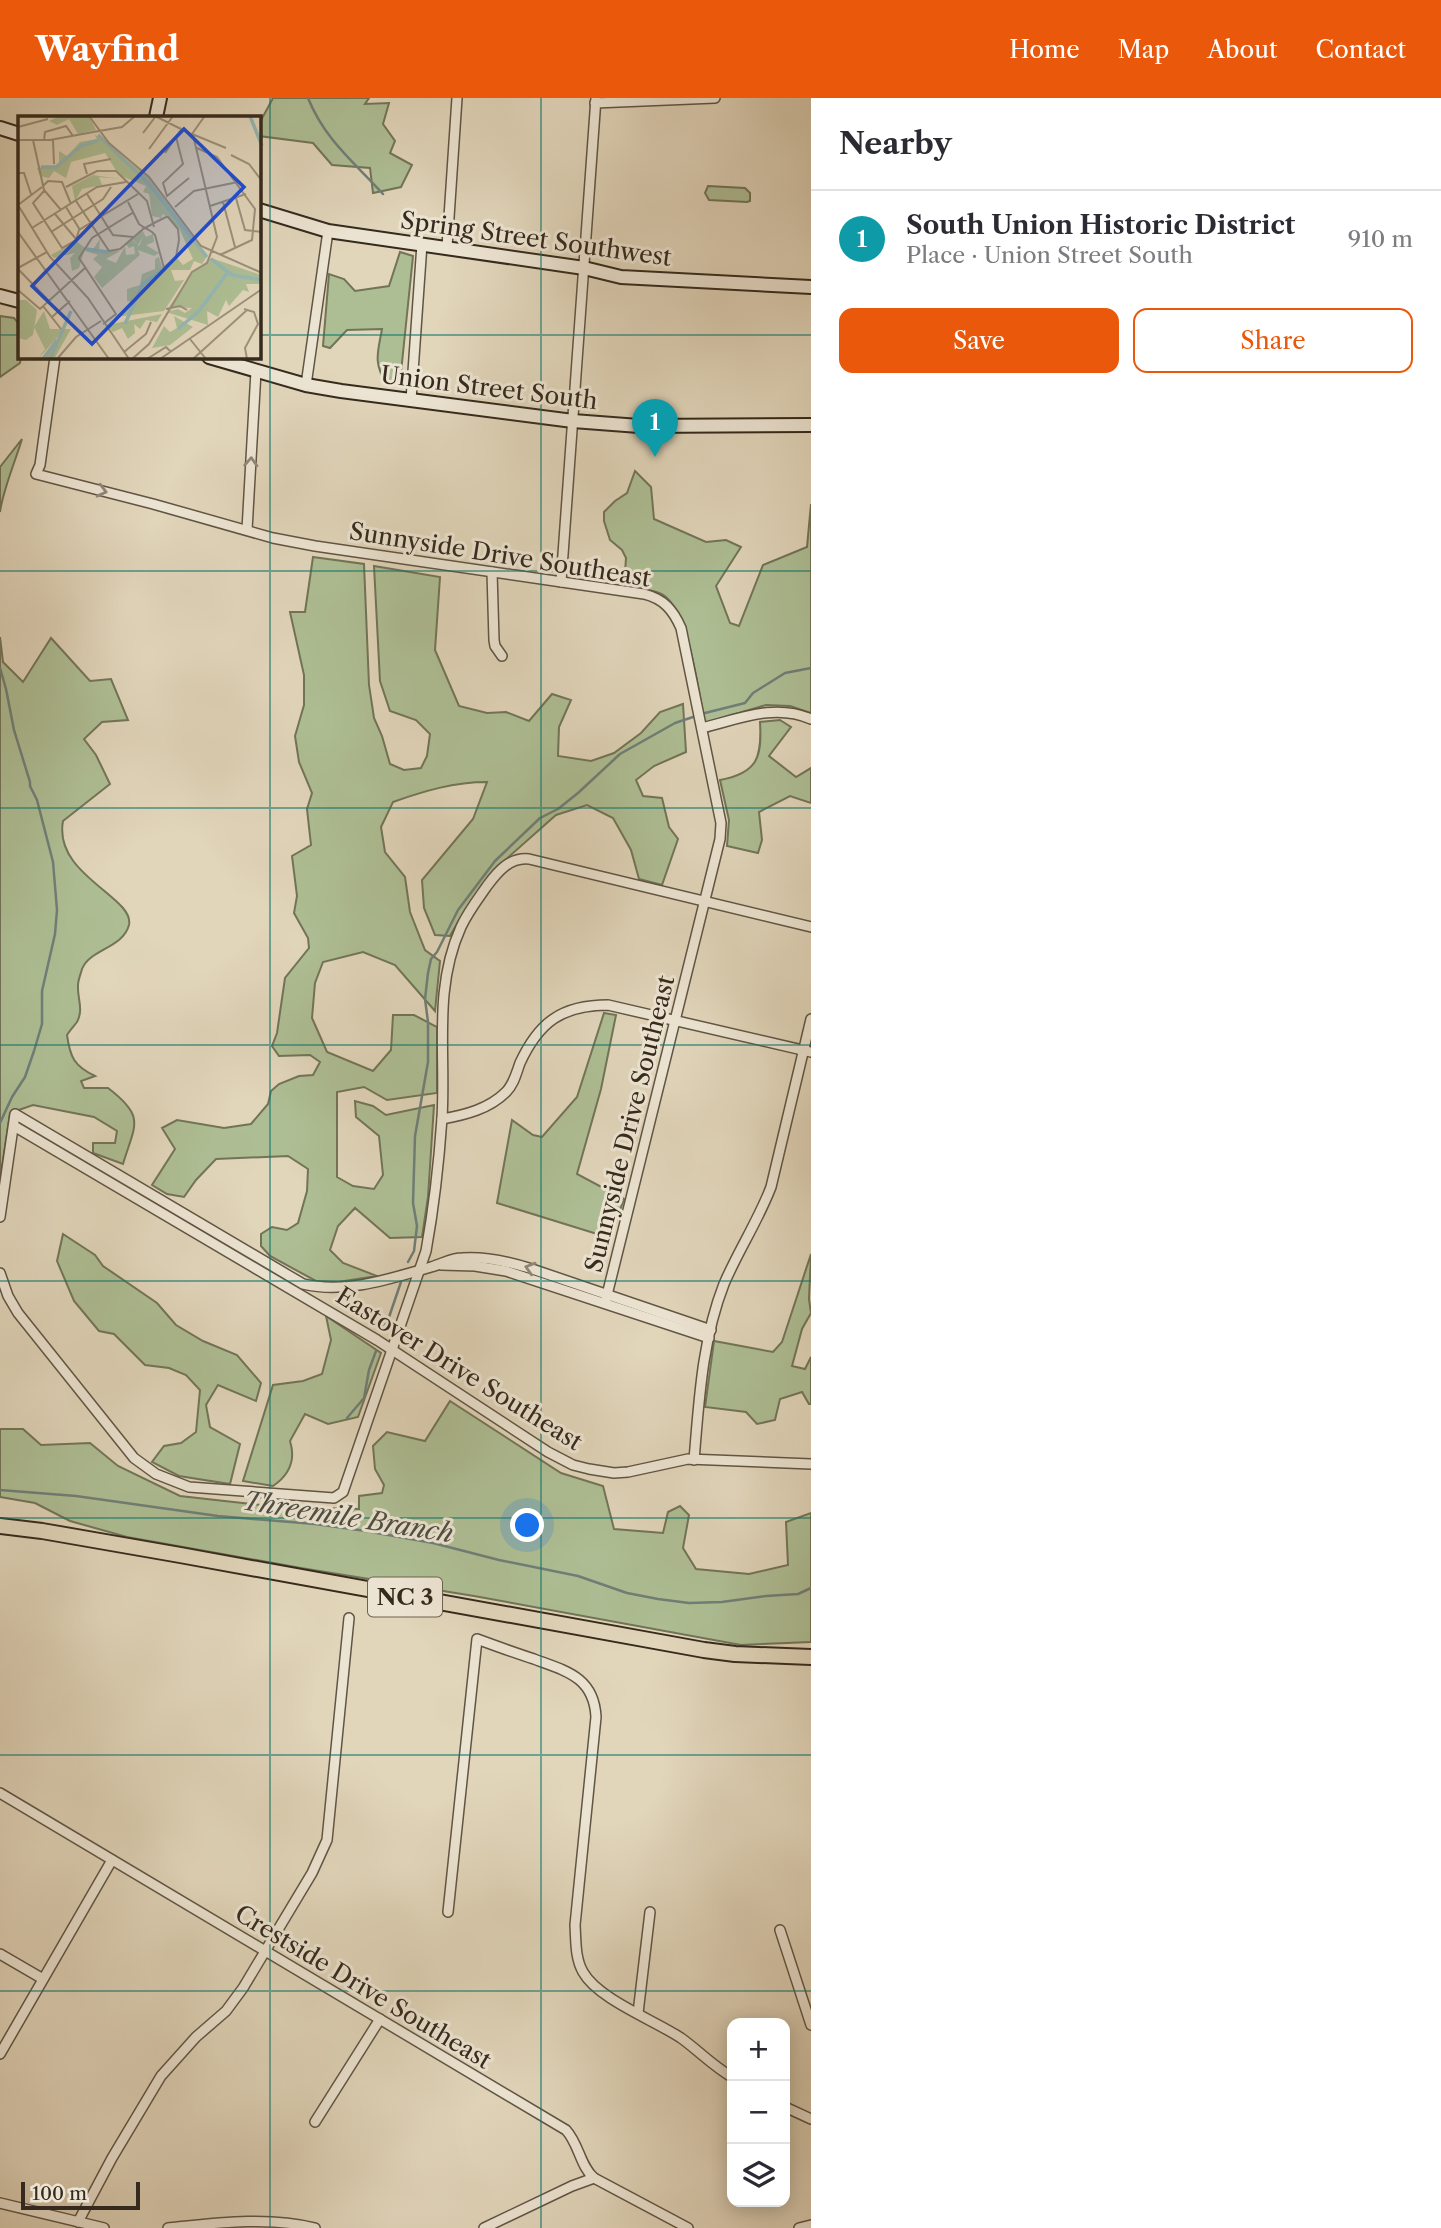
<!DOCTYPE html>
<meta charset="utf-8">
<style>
:root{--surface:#fff;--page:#f7f7f7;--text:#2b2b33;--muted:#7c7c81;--line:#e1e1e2;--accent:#ea580c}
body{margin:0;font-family:"Libre Caslon Text",serif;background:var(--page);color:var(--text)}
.controls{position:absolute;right:21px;bottom:21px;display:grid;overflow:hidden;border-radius:14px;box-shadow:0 4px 18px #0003}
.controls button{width:63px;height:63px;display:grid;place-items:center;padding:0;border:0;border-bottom:2px solid var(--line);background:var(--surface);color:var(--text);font:35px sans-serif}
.scale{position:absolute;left:21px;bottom:18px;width:119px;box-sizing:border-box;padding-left:7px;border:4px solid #352a1d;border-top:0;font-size:19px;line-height:24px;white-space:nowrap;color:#352a1d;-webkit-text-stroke:5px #ece4d2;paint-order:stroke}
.you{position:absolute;left:528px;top:1428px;width:24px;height:24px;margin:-18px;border:5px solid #fff;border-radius:50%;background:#1a73e8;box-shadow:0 0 0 10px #1a73e833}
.badge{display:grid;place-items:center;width:46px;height:46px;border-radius:50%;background:var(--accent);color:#fff;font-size:23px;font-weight:700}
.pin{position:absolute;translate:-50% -58px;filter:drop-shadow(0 2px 4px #0008)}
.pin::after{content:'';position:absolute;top:37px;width:24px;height:21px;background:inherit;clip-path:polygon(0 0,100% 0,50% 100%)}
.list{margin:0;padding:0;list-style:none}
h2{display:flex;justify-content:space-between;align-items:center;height:91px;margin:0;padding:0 28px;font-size:30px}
h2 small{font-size:23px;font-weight:400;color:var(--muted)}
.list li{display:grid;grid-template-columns:46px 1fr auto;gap:21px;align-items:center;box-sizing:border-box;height:98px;padding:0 28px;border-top:2px solid var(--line)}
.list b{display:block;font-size:26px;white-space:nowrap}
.list p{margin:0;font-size:23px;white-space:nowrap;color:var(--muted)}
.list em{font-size:23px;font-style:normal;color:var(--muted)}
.actions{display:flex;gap:14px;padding:21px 28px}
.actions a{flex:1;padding:16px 0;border:2px solid var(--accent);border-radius:14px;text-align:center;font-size:24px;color:var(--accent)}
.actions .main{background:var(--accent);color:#fff}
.icon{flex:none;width:38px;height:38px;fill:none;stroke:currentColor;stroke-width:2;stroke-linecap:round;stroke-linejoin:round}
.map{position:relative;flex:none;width:811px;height:2130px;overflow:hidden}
header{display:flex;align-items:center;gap:42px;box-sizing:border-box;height:98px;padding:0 35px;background:var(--accent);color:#fff}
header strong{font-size:33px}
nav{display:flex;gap:38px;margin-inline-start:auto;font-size:24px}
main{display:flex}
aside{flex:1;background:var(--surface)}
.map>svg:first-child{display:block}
</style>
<header>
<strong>Wayfind</strong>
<nav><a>Home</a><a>Map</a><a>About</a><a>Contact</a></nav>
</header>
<main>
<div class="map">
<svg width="811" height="2130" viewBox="0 0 811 2130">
<rect width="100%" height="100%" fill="#e1d5ba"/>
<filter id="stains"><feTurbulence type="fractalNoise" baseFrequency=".00286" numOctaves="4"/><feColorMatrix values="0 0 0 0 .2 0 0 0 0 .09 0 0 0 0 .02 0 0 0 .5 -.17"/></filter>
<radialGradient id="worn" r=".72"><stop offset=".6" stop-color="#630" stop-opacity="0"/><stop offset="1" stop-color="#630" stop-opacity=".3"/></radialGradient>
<!-- green -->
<g fill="#aebe94" stroke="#727458" stroke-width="2">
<polygon points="273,0 369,0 365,6 389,5 383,26 395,43 390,55 412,67 401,89 373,95 370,70 332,67 313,45 259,38 259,26"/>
<polygon points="708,88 745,90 750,95 750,103 747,104 709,102 705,95"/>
<path d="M400,154L413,158L400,284L386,285C373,264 378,254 382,231L347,232L330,250L323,248L329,176L344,181L355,193L389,188Z"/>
<polygon points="0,218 14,220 19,226 19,259 21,259 20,265 0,279"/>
<path d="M22,341C15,364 3,392 0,414V369Z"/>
<path d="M635,373L651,389L654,421L706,444L726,442L741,449L716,488L730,525L739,528L763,467L807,449L811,406V615L790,608L766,607L705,625C698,593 690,520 666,499C657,491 636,491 624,489L626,460L622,452L610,442L604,423V414L615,403L627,395Z"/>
<path d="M313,459L364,466L369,587L374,620L382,638L390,666L404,672L421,670L427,658L430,636L416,622L390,613L380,583L374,468L440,479L435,552L459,608L487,615L506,614L529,623L552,596L571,602L559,629L558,658L591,663L614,655L641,635L660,614L683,606L686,654L654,668L636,682L643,698L662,700L669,729L678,741L662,787L639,781L631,752L613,720L587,707L556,717L495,771L465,812L450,838L435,837L424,810L422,782L473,721L487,684C454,684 424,693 393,704L381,729L385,754L405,779L410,814L425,852L440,863L435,913L395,867L363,854L323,864L315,885L312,920L327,954L373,973L391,952L393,917H414L437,929V995L387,1002L364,989L337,994V1079L353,1088L374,1091L383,1077L379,1038L356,1019L355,1003L373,1008L386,1017L434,1007L428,1099L422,1139L390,1140L355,1110L338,1128L330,1152L343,1165L377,1178L338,1184L316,1183L270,1158L261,1148V1136L272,1129L287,1132L298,1125L307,1093L308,1071L288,1058L216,1061L196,1082L184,1099L167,1096L152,1087L175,1051L162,1030L177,1022L224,1030L251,1026L268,1006L271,993L279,986L299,978L313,977L320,964L310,957L279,958L272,948L277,935L285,880L309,850L308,840L294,815L297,798L292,758L311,747L307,711L312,695L299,664L295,638L304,607V577L290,514H305Z"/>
<path d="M0,539L3,564L23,584L51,540L90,583L111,581L128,622L102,624L84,641L96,657L110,686L63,723C53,777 135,799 129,827C123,850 90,851 82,871C81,875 78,882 78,887C77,900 84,911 77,924C74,928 70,932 67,937C70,959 74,968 95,978L81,983L84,990H108C146,1019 135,1026 123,1066L93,1055V1045H115L117,1033L94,1019L33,1007L10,1015L0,1082Z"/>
<path d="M780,622L791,629L769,658L796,679L811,670V705L790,698L759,714L762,742L758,755L727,748L729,722L720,682C758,675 762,659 760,624Z"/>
<polygon points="604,915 616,917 601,991 577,1076 624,1101 610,1140 497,1105 512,1022 533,1037 542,1039 577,999"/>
<polygon points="63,1136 95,1157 103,1168 157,1205 176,1227 203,1243 237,1257 261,1285 256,1303 218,1287 206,1307 210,1329 240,1346 230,1386 179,1378 152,1364 164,1348 181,1345 196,1334 200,1292 186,1277 169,1270 145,1267 114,1236 99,1233 74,1203 57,1163"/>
<polygon points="811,1156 809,1201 811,1215 802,1231 792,1268 805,1271 811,1259 811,1306 809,1306 802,1294 780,1301 775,1322 757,1326 746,1314 705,1309 714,1243 773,1254 782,1244"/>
<path d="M326,1218L381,1255L358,1319L328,1326L305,1316L290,1343C296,1362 289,1377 273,1388L243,1383L273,1287L303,1283L322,1276L331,1242Z"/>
<polygon points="450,1303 561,1375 603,1388 614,1431 663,1435 668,1414 680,1408 689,1417 683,1450 696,1471 749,1476 788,1467 786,1424 811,1415 811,1544 741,1547 474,1498 301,1470 127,1439 70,1423 35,1405 0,1399 0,1331 23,1331 41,1347 90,1345 118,1368 180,1398 278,1409 359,1411 359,1398 382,1395 384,1387 375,1371 373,1348 387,1334 425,1343"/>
</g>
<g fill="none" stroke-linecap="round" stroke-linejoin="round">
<!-- stream -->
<g stroke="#6f7f78" stroke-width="2.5">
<path d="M308,0C325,42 354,64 383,96"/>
<polyline points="0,570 6,591 14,632 30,684 30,688 37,702 53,764 57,812 55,836 42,893 42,926 34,953 25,979 12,999 0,1025"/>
<polyline points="705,615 745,605 753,595 785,575 811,570"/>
<polyline points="408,1164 414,1153 417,1128 413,1105 415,1038 428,964 428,924 425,901 428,875 431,861 437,854 458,812 495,763 540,720 558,711 578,695 620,656 675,625 693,619"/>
<polyline points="382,1232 388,1222 401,1184"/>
<polyline points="347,1320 364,1300 369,1272 376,1253"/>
<polyline points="0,1392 76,1398 218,1418 315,1426 366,1433 433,1445 499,1462 578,1478 627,1495 658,1501 689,1505 722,1504 766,1498 798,1496 811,1490"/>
<polyline points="340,1410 343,1430"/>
</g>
<!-- street casing -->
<g stroke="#605544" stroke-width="12">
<g id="street">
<polyline points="595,5 715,0"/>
<polyline points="447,149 457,0"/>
<path d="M55,259L40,367L36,376L153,406L273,440L315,448L644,496C664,501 673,512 681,530L721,725L720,741L605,1205"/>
<polyline points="306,287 328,133"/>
<polyline points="411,302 422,146"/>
<polyline points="247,432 256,273"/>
<polyline points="492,474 494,542 495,548 502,558"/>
<polyline points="561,484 596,0"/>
<path d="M702,630C739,621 774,605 811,621"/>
<path d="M442,1021C465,1017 489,1011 506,994C514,986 516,976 520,965C539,924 562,907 608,907L811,954"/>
<polyline points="14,1028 377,1242 548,1354 573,1367 589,1371 614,1375 628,1374 688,1361 811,1366"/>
<path d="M0,1119L15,1016L303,1186C346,1196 389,1181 431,1169C442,1166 451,1160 462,1160C486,1158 510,1164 532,1171L711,1232"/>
<polyline points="441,1167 475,1168 506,1173 709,1240"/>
<path d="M0,1175L8,1198L18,1215L134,1360L156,1376L189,1389L334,1400L343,1394L426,1153C434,1109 439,1064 442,1020C446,954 433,891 461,829C468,814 478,801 487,788C498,773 510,759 529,761L811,829"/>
<path d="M694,1362C699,1303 702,1242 724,1186C738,1153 758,1123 771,1089L811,921"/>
<path d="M0,1695L566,2032C579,2046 580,2068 594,2080L688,2130"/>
<path d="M448,1814L477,1541C496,1548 515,1555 534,1561C566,1573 594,1579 596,1619L575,1827C576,1843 575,1860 583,1874C598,1901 654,1922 681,1940C699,1953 713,1968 732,1979"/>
<polyline points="780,1832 811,1927"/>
<polyline points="0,1856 43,1881"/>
<polyline points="638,1915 650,1814"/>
<polyline points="0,1956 112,1762"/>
<polyline points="785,2009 811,2021"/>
<polyline points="315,2024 380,1921"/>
<polyline points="0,2105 104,2130"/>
<polyline points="78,2124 112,2060 161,1978 196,1939 226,1913 243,1890 312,1775 327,1742 349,1520"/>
<path d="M168,2130C216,2125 268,2118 315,2130"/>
<polyline points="484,2130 572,2088 594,2080"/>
<polyline points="799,2130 811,2127"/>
</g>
</g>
<!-- secondary casing -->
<g stroke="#352a1d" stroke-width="16">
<g id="secondary">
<polyline points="156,19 160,0"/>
<polyline points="0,30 19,36"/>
<polyline points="259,112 328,133 584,170 621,179 811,189"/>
<polyline points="0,198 19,203"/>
<polyline points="209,259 306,287 341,293 573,323 639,328 811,327"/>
</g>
</g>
<!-- primary casing -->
<g stroke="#352a1d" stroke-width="18">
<polyline id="primary" points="0,1428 42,1433 180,1457 704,1552 735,1556 811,1559"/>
</g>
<!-- street -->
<use href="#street" stroke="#ece4d2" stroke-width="9"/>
<!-- secondary -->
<use href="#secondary" stroke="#ece4d2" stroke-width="12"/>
<!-- primary -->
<use href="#primary" stroke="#e1d5ba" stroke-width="14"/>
</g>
<!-- one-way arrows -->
<defs><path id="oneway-chevron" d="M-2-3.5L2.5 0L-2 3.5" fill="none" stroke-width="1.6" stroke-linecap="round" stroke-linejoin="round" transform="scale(1.75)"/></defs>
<g stroke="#908778">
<use href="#oneway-chevron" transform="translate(251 364) rotate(-87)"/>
<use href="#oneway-chevron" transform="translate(102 393) rotate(14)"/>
<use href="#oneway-chevron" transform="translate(530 1170) rotate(-163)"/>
</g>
<!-- grid -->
<path fill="none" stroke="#0f766e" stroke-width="2" stroke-opacity="0.55" d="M270,0V2130M541,0V2130M0,237H19M259,237H811M0,473H811M0,710H811M0,947H811M0,1183H811M0,1420H811M0,1657H811M0,1893H811"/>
<g text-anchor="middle" stroke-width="6" stroke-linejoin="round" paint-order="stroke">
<!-- shield labels -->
<rect fill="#ece4d2" stroke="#6c6253" stroke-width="2" x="368" y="1479.5" width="74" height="39" rx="5"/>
<g font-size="23" font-weight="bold" fill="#352a1d">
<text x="405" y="1507">NC 3</text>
</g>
<!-- street labels -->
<g font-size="24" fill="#352a1d" stroke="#ece4d2">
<text transform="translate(536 141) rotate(8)" y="8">Spring Street Southwest</text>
<text transform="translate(489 290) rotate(7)" y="8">Union Street South</text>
<text transform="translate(500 457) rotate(9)" y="8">Sunnyside Drive Southeast</text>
<text transform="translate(630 1026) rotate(-76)" y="8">Sunnyside Drive Southeast</text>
<text transform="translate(459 1271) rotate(32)" y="8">Eastover Drive Southeast</text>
<text transform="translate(363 1889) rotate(31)" y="8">Crestside Drive Southeast</text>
</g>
<!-- water labels -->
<g font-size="26" font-style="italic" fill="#4d4e43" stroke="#ece4d2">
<text transform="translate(348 1419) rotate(9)" y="9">Threemile Branch</text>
</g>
</g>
<!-- overview -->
<g transform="translate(18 18)">
<rect width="243" height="243" fill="#e1d5ba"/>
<path d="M41,0H71L78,14L60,18L51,3L39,9L31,5ZM76,18L130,61L189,140L184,148L176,145L172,154H153L157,165L166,164L146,195L97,201L114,186L109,185V173L122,169L124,158L137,153V143L141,141L144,151L159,142L165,149L175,143L161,112L145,98L143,102L134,100L131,78L125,76L128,70L101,59L87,37L53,46L48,62L36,55L31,62L22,60L19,52L41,49V35L49,40L62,26L79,23ZM75,59L102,63L81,61L84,69L64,73L57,85L54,70ZM124,114L128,121L135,118L136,126L128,129L141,137L136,140L120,134L122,139L84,172L76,161L84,151L75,143L80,139L67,135L76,132L82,123L81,134L102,135L88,143L98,147L107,130L108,139L117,138L116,130L111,132L108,128L113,123L121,130L125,121L120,129L114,123ZM58,125L67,132L61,152L54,155L52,142L57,137L36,142L33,139ZM193,142L243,159V168H228L231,176L225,174L211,190L208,184L200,201L189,195L190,209L148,196L160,193L167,197L174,192L151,191L175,156ZM0,184H8L19,194L15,219L8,224L0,222ZM26,195L32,213H53L36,243H27L44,216L20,243L27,233L16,211ZM144,198L139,206L128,204L122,213L116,208L117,217L110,223L104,212L95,216L89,209ZM156,200L175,211L152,229L134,232L146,210L152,216L159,212Z" fill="#aebe94"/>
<path fill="none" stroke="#95b8b5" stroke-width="3.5" d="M232,0L244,30M80,19L131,68L189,141M23,51H38L63,30L81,24M68,133L90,136M193,143L214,159L244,164M107,208L125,168L145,154M160,213L181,195L210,156M25,243L39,224M32,243L53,195"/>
<path fill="none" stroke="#9c917b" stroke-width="2" d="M71,0L91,27L131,61L183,130L244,157M186,1L174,18L208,32M0,11L30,3M125,17L138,0M158,21L165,48L145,67L149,80L171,62M0,24H32L81,15L104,11L117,0M15,24L26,74L43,94M35,24L36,48M26,25L27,16L48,10L55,20M179,32L199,41L237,93L234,124L202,139M131,33L155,0M147,37L164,12M213,39L231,48L244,65M0,57H6L13,78M69,58L66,48L93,43M25,70L30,65L44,66L53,88M48,71L79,55H98L129,85L136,111M26,75L15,87L44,132L58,124L61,114L120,78M69,78L95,119L115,121M218,82L227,114L244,116M58,85L91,135L102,133L125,113L127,112L138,106L148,101H150L160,113L161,124L158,141L146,152L137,119L134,116L129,113L125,111L124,110L121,108L110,86M205,86L217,131M0,89L24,71M0,89L32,141L70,182L111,243M192,90L228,78M48,91L62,114M157,91L176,75L220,66M37,98L58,123M14,112L79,71L108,66M0,116L91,243M33,116L85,83L93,71M0,152L29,136M0,153L31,185M0,174L22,193L67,152M25,190L43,213M148,193L162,190L169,194M226,193L236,196L240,208L227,232L229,243M34,201L52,185M85,208L98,198L61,142L74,122L116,96M172,223L188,243M106,236L128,218L133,206M39,243L58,221L83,205M114,243L131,228L174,156L189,147L199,121L175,19L137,0M129,243L148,231L153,236M142,243L244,173M175,243L229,194"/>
<path fill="#1d4ed8" fill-opacity="0.15" stroke="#1d4ed8" stroke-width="3.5" d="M166,13L226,71L74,228L14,170Z"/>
<rect width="243" height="243" fill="none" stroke="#352a1d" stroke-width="3.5"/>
</g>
<rect width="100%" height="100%" filter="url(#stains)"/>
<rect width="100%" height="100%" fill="url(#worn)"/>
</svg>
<div class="controls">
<button>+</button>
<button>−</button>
<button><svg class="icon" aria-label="layers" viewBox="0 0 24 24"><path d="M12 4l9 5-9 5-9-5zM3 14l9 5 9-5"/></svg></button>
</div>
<div class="scale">100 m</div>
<div class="you"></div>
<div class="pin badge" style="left:655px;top:359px;background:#0f9aa8">1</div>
</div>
<aside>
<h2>Nearby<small></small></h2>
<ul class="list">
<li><span class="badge" style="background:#0f9aa8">1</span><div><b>South Union Historic District</b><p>Place · Union Street South</p></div><em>910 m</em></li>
</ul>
<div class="actions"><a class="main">Save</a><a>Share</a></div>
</aside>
</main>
